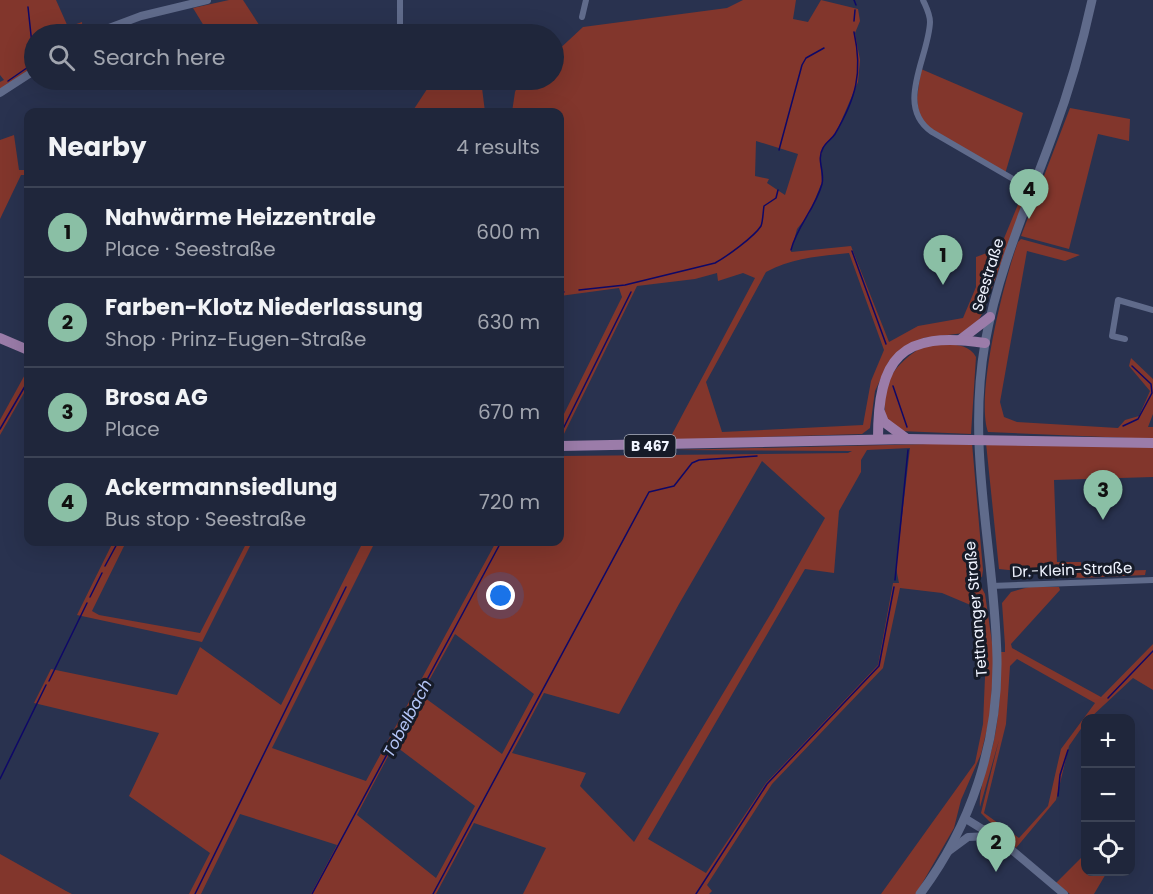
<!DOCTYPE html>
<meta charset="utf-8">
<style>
:root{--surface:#1f263b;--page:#2c3246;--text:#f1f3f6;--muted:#a1a5af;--line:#3c4355;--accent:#8abfa5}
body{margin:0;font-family:Poppins,sans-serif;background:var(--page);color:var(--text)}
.controls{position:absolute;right:18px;bottom:18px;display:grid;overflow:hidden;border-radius:12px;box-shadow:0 6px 24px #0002}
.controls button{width:54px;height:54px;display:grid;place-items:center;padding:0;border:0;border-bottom:2px solid var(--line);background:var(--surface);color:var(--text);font:30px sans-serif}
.you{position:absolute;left:501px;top:596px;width:21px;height:21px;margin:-15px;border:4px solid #fff;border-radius:50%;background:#1a73e8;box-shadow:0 0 0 9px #1a73e833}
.badge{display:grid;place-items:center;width:39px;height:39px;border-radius:50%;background:var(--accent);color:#111;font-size:20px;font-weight:700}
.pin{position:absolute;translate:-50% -50px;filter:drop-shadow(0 2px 3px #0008)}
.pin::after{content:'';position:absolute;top:32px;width:21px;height:18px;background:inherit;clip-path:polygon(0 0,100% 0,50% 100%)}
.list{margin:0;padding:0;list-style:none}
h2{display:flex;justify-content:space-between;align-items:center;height:78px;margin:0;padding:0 24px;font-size:26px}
h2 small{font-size:20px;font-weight:400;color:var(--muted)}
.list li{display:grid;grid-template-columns:39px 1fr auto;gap:18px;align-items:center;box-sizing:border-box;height:90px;padding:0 24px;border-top:2px solid var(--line)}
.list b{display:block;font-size:22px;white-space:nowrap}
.list p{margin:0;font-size:20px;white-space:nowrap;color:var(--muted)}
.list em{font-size:20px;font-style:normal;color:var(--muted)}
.icon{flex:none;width:33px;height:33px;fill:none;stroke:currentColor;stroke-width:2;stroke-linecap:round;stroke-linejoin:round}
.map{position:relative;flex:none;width:1153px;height:894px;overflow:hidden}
.search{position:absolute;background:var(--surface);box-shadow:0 6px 24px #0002;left:24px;top:24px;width:540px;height:66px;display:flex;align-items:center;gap:15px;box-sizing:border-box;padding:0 21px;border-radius:33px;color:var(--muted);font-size:22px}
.panel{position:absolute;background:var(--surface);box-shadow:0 6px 24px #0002;left:24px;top:108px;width:540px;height:438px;border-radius:12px}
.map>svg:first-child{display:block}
</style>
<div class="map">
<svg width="1153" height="894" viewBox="0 0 1153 894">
<rect width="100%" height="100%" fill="#29324f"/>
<!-- green -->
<g fill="#82362c" fill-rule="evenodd">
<polygon points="0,0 56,0 68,27 82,22 83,34 34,34 34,67 0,90 0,82 4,80 0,75"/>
<polygon points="229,0 243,0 265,34 213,34 204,26 193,8"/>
<path d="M743,0H796L793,19L808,22L821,0L858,9L860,21L855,33L860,60L858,82L836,133L823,147L820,160L822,182L809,214L797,229L791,252L851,246L889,342L918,326L963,318L976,287V257L1000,248L1024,190L1027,194L983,312L977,323L964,333L923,338L889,361L875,391L870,428L862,434L669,440L755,278L743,273L718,281L717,273L695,279L637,286L560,442V422L622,297L619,288L560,296V112H512L515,92L520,80H554V54L583,27L727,8ZM756,141L798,154L785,195L767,183L769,179L755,176ZM849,253L884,350L871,381L863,425L722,432L706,382L766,272C792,258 820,256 849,253Z"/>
<polygon points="921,69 1023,113 1005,174 933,131 919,117 917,98"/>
<polygon points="433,80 481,80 485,112 412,112"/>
<polygon points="1070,108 1130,119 1129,141 1098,134 1069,249 1021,236"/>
<polygon points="14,135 19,170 28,170 28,175 21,175 0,219 0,140"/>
<path d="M1021,239L1080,255L1065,261L1027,251L1000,402L1004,417L1017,422L1118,428L1125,420L1139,416L1150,391L1129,366L1131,358L1153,379V414L1148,427H1153V439L988,432C975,396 1004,280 1018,242Z"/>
<path d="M924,345C941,345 967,340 976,357L971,434L900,431L886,419C880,381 894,366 924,345Z"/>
<polygon points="28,369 28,386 0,435 0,420"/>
<path d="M972,443L983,570L982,577L977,579L985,594L994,656L990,717L981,754L961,800L954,828L916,894H881L975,763L983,724L985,677L980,609L942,593L900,588L883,668L772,784L707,885L712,891L709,894H523L546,848L474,823L436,894H311L337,845L240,814L201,894H189L210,853L129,796L159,733L34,703L51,669L177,695L200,647L281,705L363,542H375L272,748L366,781L496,542H560V456L848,453L852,451L673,450ZM910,448L896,568L899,583H893L878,665L766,783L706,873L648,839L805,569L834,573L839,511L861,472V460L867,450ZM762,461L825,518L773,610L634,842L580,786L586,773L512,753L544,693L619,714L679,604ZM455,634L534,694L502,754L421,695ZM394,745L475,806L436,878L357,815Z"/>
<polygon points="986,443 1153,447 1153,477 1054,480 1057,562 1081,562 1082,572 1146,570 1145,575 1081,578 999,569"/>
<polygon points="113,542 126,542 92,611 99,615 200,633 247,542 252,542 202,642 77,615"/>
<path d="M1029,587H1059L1060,590L1011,644L1012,648L1101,697L1153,644V690L1133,678L1090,718H1086L1085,723L1069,746L1056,800L1016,848L981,813L999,740L980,807C978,789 990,759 994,740C1000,711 1001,681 1001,652H1005V645L1002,603L1011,592ZM1017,659L1095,703L1061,749L1048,806L1019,838L984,813L1006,724L1010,666Z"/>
<polygon points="0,854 66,891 72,894 0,894"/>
<polygon points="1085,854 1086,872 1107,872 1094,894 1070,894 1056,883"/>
</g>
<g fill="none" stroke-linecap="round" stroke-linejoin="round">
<!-- stream -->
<g stroke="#0e0868" stroke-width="1.5">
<polyline points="854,0 856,5"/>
<polyline points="854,21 855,10"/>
<polyline points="8,81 34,63 28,7"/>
<polyline points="779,150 802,65 806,58 824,48"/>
<path d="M791,250C797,226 815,209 822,184C825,171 816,160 823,148C826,142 832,139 835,134C856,98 863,73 854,32"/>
<polyline points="852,251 886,344"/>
<path d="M579,290L625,285L715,263C726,257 754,237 761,226C763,221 763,212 764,206L776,198L778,190"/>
<polyline points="560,293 564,292"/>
<polyline points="893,386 907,427"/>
<polyline points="1123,426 1138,419 1152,393 1151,384 1132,366"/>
<polyline points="0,429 28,381"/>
<polyline points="560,435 631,292"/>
<polyline points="105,566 118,542"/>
<polyline points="895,580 908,450"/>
<polyline points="90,597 102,573"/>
<polyline points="49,681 87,603"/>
<polyline points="1108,698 1153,651"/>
<polyline points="0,779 46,685"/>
<polyline points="1058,796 1060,775 1068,750"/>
<polyline points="195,894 346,587"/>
<polyline points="312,894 501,542"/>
<polyline points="433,894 649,492 674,486 692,463 699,460 757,456"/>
<polyline points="696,894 767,784 879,666 894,587"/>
</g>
<!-- minor -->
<g stroke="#606b8b" stroke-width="6">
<path d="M923,0C926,7 930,14 930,22C929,57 894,106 932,132L1032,190"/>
<polyline points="582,17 586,0"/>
<polyline points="400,34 400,0"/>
<polyline points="1125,339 1112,336 1118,300 1153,310"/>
<polyline points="991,586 1153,580"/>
</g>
<!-- tertiary -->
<g stroke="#606b8b" stroke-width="8">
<polyline points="93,34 141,16 207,0"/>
<polyline points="0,93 34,71"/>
<polyline points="966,819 1000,840 1064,894"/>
<polyline points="949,851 968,837 992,836"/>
</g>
<!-- secondary -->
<path stroke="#606b8b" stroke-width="9" d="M920,894C971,826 998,744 997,659C995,552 966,451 985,343C998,270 1028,203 1053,134C1069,91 1082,46 1092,0"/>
<!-- primary -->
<g stroke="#9b7ca9" stroke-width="10">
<polyline points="0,338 28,350"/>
<polyline points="960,340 990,317"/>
<polyline points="880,412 884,422 907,439"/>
<path d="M878,439C878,358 900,330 985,343"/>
<polyline points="560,446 907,439 1153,443"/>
</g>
</g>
<g text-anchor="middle" stroke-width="6" stroke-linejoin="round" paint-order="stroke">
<!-- shield labels -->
<rect fill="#161b28" stroke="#afb3be" stroke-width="1.5" x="624.5" y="435" width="51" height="22" rx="4.5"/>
<g font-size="14" font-weight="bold" fill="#f0f4ff">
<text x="650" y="451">B 467</text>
</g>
<!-- street labels -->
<g font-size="15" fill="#f0f4ff" stroke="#161b28">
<text transform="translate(988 275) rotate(-73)" y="5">Seestraße</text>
<text transform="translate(1072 570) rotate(-2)" y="5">Dr.-Klein-Straße</text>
<text transform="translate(976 609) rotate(-95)" y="5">Tettnanger Straße</text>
</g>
<!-- water labels -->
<g font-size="16" font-style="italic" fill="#b4c5f7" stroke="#161b28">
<text transform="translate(407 718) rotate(-62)" y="6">Tobelbach</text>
</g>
</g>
</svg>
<div class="controls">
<button>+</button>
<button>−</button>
<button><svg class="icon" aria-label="locate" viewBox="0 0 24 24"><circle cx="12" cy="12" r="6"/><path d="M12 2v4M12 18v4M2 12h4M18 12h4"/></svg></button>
</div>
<div class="you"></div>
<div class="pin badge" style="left:943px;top:285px">1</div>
<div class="pin badge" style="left:996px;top:872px">2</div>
<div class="pin badge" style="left:1103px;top:520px">3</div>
<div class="pin badge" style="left:1029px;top:219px">4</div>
<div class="search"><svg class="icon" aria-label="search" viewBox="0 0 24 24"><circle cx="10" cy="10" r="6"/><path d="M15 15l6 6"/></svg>Search here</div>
<section class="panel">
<h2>Nearby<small>4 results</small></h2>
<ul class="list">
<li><span class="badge">1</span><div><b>Nahwärme Heizzentrale</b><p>Place · Seestraße</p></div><em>600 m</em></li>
<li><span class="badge">2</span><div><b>Farben-Klotz Niederlassung</b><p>Shop · Prinz-Eugen-Straße</p></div><em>630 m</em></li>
<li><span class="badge">3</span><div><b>Brosa AG</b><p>Place</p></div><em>670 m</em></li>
<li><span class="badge">4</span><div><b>Ackermannsiedlung</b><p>Bus stop · Seestraße</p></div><em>720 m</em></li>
</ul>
</section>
</div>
